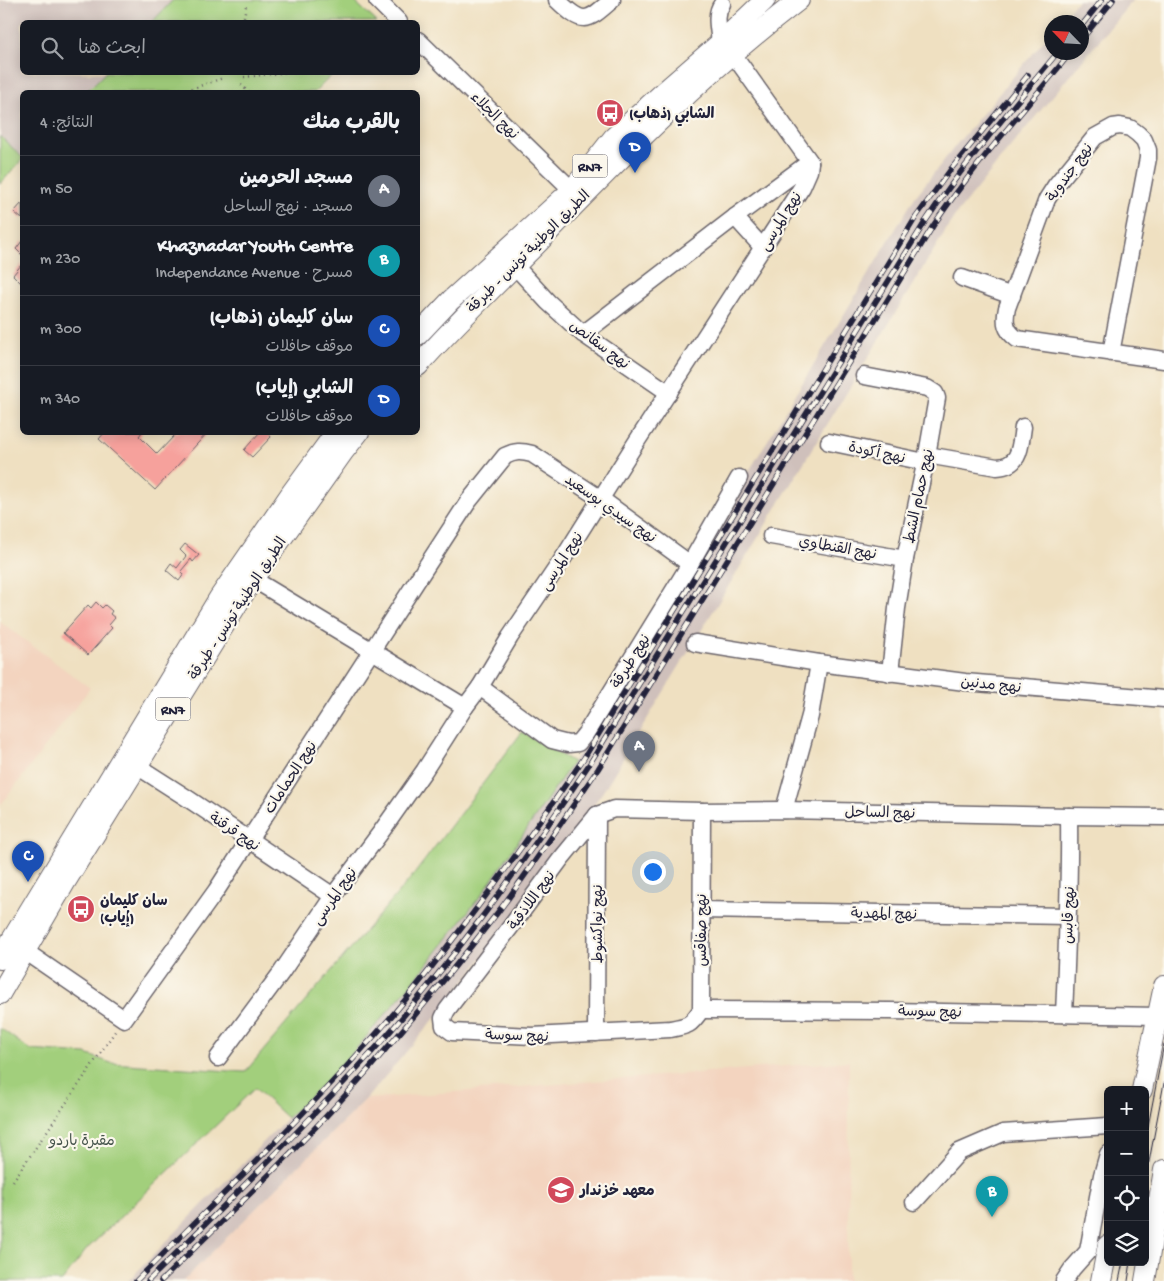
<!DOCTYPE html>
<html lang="ar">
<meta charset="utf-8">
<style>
:root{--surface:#171b24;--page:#242831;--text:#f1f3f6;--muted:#9ea1a6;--line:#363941;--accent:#d1495b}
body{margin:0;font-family:"Gochi Hand","Playpen Sans Arabic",sans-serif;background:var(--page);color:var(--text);direction:rtl}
.controls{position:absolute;right:15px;bottom:15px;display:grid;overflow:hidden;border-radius:8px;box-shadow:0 2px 12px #0003}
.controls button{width:45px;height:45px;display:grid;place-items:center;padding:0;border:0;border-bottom:1px solid var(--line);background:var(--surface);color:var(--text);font:25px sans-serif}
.compass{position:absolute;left:1044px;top:15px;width:45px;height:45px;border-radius:50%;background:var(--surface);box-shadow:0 2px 12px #0003;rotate:295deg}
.you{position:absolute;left:652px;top:871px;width:18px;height:18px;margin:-12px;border:4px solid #fff;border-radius:50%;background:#1a73e8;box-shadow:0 0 0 8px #1a73e833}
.badge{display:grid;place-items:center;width:32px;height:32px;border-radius:50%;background:var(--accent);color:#fff;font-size:16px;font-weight:700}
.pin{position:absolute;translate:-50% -41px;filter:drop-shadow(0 1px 2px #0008)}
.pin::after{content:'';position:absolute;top:26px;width:18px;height:15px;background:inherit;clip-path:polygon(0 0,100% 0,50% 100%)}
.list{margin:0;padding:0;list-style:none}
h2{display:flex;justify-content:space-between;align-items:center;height:65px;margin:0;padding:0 20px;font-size:21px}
h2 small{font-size:16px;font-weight:400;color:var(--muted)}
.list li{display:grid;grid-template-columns:32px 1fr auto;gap:15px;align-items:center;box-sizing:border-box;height:70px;padding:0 20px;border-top:1px solid var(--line)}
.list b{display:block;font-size:19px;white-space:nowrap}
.list p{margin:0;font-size:16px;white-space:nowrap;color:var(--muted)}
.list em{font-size:16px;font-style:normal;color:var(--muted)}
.icon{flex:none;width:28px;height:28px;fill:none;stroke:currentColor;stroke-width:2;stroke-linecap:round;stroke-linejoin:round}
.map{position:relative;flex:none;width:1164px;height:1281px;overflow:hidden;direction:ltr}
.search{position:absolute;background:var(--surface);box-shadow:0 2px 12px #0003;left:20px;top:20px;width:400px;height:55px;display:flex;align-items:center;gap:12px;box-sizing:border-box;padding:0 18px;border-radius:8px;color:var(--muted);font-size:19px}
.panel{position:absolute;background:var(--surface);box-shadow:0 2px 12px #0003;left:20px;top:90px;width:400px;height:345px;border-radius:8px;direction:rtl}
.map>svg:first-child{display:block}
</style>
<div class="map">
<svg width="1164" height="1281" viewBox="0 0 1164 1281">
<rect width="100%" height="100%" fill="#fbf7ec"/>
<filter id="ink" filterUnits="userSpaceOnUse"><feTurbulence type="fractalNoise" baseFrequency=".02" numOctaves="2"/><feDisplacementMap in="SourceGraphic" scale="10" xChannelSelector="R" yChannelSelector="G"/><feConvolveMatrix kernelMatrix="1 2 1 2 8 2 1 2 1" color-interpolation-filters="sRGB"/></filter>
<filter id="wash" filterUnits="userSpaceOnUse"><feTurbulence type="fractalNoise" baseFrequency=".0096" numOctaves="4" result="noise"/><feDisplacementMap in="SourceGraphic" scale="20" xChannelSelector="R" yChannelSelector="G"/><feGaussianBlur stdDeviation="1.12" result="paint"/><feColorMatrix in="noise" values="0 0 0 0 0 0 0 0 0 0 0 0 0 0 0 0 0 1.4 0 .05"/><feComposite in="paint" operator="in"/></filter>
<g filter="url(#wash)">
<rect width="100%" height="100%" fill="#efe0c1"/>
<!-- built -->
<g fill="#f3d4bf">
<polygon points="0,622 90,688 0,806"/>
<polygon points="849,1061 848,1281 183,1281 366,1099"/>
</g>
<!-- industrial -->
<g fill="#cfc0bb">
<polygon points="0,0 173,0 152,22 22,22 22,72 105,73 86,92 22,92 22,157 0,136"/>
<polygon points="1078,0 1133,0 1006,152 954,217 602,793 509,922 447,1004 366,1099 183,1281 128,1281 287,1118 338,1070 417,977 482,894 573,762 915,197 956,145 1051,32 1052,52 1082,52 1082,22 1059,22"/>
</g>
<!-- green -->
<g fill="#a2cf7c" stroke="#62785c">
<polygon points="173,0 353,0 377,22 152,22"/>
<polygon points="105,73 105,72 334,73 315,92 86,92"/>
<polygon points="0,136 22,157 22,160 0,184"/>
<polygon points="522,732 573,762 482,894 417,977 338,1070 287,1118 255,1088 87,1249 62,1281 0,1281 0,1028 30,1050 86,1054 111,1063 245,1072 415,873"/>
</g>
<g id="blocks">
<!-- building -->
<g fill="#f6a19c">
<polygon points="22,203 22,219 14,212"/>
<polygon points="22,241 22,255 16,249"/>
<polygon points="22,264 22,284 13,275"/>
<polygon points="105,432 142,432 139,436 157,454 175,435 172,432 208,432 155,490 99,439"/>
<polygon points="260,432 267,432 271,437 252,457 244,450"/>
<polygon points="185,544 199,555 193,562 191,559 181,571 184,574 179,581 166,570 171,563 177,568 186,556 180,550"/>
<polygon points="96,602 102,608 105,605 112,611 110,614 115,618 109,625 112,628 88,655 63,633 88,605 91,608"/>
</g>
</g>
</g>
<g filter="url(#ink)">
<use href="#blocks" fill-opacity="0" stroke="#6a646a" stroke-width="1"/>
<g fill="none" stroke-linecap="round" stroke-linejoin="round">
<!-- minor casing -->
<g stroke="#6a646a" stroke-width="19">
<g id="minor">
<polyline points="377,0 399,22"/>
<path d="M557,0C583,25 586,23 612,0"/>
<polyline points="418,40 572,190"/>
<path d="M720,43C719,30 714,15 722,4"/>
<polyline points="735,217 763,248"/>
<polyline points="515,266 548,302 583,334 669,393"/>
<polyline points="962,278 1012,296"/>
<polyline points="583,334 735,217 810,162"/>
<path d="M1111,353L1148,158V150L1144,140L1138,134L1130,128L1120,126L1113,127L1095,137L1056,185L1047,199L1007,308C1004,322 1005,330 1017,339L1164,360"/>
<polyline points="864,376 927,388 935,393 937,398 927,455 905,559 897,608 890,673"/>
<polyline points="829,442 925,462"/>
<path d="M927,455L997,467C1021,466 1020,446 1023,427"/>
<polyline points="771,536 905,559"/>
<polyline points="253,579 465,707"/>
<polyline points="695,643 819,663 965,682 1164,699"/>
<polyline points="480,687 552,740 568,744 578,743 586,733 690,564 739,478"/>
<polyline points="137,766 187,798 333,896"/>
<polyline points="784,810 810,716 819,663"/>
<path d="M597,815L560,860L512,925L447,1010L443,1018L444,1026L452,1032L532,1036L670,1029C688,1026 690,1026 701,1010L702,811"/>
<polyline points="597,815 614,809 702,811 784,810 1069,816 1164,817"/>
<polyline points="701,910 1067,916"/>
<path d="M25,951L124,1019L216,891L468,502L505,456C515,451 521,451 532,454L601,499L690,564"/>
<polyline points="701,1010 890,1011 1158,1016"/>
<path d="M1064,1014C1067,948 1070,882 1069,816"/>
<polyline points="596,1033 597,815"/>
<polyline points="218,1058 281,973 333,896 381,832 424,771 465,707 480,687 510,637 564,557 637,441 802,187 809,171 810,162 733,54"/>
<polyline points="914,1202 959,1152 1003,1133 1108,1126"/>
<path d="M1145,1204C1156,1210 1154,1215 1160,1223"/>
<polyline points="1064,1281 1072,1269 1088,1251 1102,1175 1108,1154"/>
</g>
</g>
<!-- major casing -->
<g stroke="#6a646a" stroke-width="22">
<g id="major">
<polyline points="418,335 451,300 572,190 613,138 666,90 720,43 765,0"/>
<path d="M418,366C456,323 498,283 539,242C621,157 705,72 799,0"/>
<polyline points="0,959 219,598 292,492 336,432"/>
<polyline points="0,994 66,881 253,579 344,451 359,432"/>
<polyline points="1142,1090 1164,986"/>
<polyline points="1101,1281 1108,1245"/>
<polyline points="1145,1281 1164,1170"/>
</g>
</g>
<!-- path -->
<g stroke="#6a646a" stroke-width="2.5" stroke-dasharray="1 4" stroke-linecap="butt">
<polyline points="243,22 246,6"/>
<polyline points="244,77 290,72"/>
<polyline points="241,85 249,92"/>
<polyline points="182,92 223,78"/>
<polyline points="233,92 234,88"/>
<polyline points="13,1181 116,1030"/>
</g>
<!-- minor -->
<use href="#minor" stroke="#fff" stroke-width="16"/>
<!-- major -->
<use href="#major" stroke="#fff" stroke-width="20"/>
<!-- tram -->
<g stroke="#22223b" stroke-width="1">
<polyline points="1145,1142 1164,1044"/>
<polyline points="1145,1183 1164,1083"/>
<polyline points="1119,1281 1123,1262"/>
<polyline points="1128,1281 1131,1262"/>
</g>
<!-- rail casing -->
<g stroke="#22223b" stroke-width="5.5">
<g id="rail">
<polyline points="1082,25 1102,0"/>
<polyline points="1082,39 1113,0"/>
<path d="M136,1281C213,1204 292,1128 365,1046C394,1015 421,981 447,947C495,885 540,822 584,758L916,217L951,169L1028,75"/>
<path d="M148,1281C224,1206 300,1131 372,1052C453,962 523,863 590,763L925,222C965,162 1012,108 1058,52"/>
<path d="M161,1281C235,1208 313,1135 380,1056C421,1009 460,961 498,912C533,866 565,817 598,769L933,226C974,164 1025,110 1071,52"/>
</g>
</g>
<!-- rail -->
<use href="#rail" stroke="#fbf7ec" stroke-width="4" stroke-dasharray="11" stroke-linecap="butt"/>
</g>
</g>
<!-- icons -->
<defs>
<g id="bus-disc" transform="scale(1.4375)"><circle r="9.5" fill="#d1495b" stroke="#fbf7ec"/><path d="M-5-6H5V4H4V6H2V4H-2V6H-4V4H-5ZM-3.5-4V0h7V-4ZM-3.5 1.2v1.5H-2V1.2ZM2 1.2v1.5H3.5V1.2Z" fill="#fff"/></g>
<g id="school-disc" transform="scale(1.4375)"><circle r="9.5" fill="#d1495b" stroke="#fbf7ec"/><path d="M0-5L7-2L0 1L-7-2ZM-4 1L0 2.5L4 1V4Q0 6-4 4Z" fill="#fff"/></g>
</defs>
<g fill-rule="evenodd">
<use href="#bus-disc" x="610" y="113"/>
<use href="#bus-disc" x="81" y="909"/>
<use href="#school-disc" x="561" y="1190"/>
</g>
<g text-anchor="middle" stroke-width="4.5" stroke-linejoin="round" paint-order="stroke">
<!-- shield labels -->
<g fill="#fbf7ec" stroke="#636270" stroke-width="1">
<rect x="572.5" y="154.5" width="35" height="23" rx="4"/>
<rect x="155.5" y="697.5" width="35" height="23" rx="4"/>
</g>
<g font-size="14" font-weight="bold" fill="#22223b">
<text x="590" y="171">RN7</text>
<text x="173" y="714">RN7</text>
</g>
<!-- poi labels -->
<g font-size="15" font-weight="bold" fill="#22223b" stroke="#fbf7ec" text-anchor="start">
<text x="629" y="118">الشابي (ذهاب)</text>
<text x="100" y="905">سان كليمان<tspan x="100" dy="17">(إياب)</tspan></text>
<text x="580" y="1195">معهد خزندار</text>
</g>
<!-- street labels -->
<g font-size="15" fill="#22223b" stroke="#fbf7ec">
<text transform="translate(495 115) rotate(44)" y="5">نهج الجلاء</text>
<text transform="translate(1069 172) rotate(-54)" y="5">نهج جندوبة</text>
<text transform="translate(780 221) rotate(-58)" y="5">نهج المرسى</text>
<text transform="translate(528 251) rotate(-45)" y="5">الطريق الوطنية تونس - طبرقة</text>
<text transform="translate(600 344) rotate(37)" y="5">نهج سقانص</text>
<text transform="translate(877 452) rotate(12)" y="5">نهج أكودة</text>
<text transform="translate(918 496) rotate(-78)" y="5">نهج حمام الشط</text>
<text transform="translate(611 508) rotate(35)" y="5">نهج سيدي بوسعيد</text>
<text transform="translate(838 547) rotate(10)" y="5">نهج القنطاوي</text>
<text transform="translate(561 561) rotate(-57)" y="5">نهج المرسى</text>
<text transform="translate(237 608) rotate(-57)" y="5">الطريق الوطنية تونس - طبرقة</text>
<text transform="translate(630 661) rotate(-58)" y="5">نهج طبرقة</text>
<text transform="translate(991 684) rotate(6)" y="5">نهج مدنين</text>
<text transform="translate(290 777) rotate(-57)" y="5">نهج الحمامات</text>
<text transform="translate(880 812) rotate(1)" y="5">نهج الساحل</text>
<text transform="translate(235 831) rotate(34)" y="5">نهج قرقنة</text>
<text transform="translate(334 896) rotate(-55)" y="5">نهج المرسى</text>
<text transform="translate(531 900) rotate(-54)" y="5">نهج اللاذقية</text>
<text transform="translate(884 913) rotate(1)" y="5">نهج المهدية</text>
<text transform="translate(1068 915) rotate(-88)" y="5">نهج قابس</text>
<text transform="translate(597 924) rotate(-90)" y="5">نهج نواكشوط</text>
<text transform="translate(701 930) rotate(-90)" y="5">نهج صفاقس</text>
<text transform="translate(930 1011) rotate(1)" y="5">نهج سوسة</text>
<text transform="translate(517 1035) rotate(2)" y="5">نهج سوسة</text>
</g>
<!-- park labels -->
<g font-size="15" fill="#48564e" stroke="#fbf7ec">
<text x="82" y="1145">مقبرة باردو</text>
</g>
</g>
</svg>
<div class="controls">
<button>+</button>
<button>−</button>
<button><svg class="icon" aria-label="locate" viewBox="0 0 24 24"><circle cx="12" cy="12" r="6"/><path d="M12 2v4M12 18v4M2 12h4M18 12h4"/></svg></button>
<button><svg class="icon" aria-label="layers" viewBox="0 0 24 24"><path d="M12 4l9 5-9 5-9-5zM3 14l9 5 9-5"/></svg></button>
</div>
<svg class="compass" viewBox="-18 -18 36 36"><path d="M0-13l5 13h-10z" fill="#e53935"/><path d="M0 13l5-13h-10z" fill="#9ea1a6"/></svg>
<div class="you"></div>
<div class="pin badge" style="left:639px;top:772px;background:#6b7280">A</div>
<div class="pin badge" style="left:992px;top:1217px;background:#0f9aa8">B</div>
<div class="pin badge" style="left:28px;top:882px;background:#1a4fb4">C</div>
<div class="pin badge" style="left:635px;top:173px;background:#1a4fb4">D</div>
<div class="search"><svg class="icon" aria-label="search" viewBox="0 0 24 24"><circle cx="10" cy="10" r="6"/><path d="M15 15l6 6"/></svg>ابحث هنا</div>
<section class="panel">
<h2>بالقرب منك<small>النتائج: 4</small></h2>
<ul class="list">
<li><span class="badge" style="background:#6b7280">A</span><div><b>مسجد الحرمين</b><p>مسجد · نهج الساحل</p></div><em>50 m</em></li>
<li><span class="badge" style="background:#0f9aa8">B</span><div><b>Khaznadar Youth Centre</b><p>مسرح · Independance Avenue</p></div><em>230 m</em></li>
<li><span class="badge" style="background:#1a4fb4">C</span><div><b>سان كليمان (ذهاب)</b><p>موقف حافلات</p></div><em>300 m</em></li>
<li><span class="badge" style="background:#1a4fb4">D</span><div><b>الشابي (إياب)</b><p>موقف حافلات</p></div><em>340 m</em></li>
</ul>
</section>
</div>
